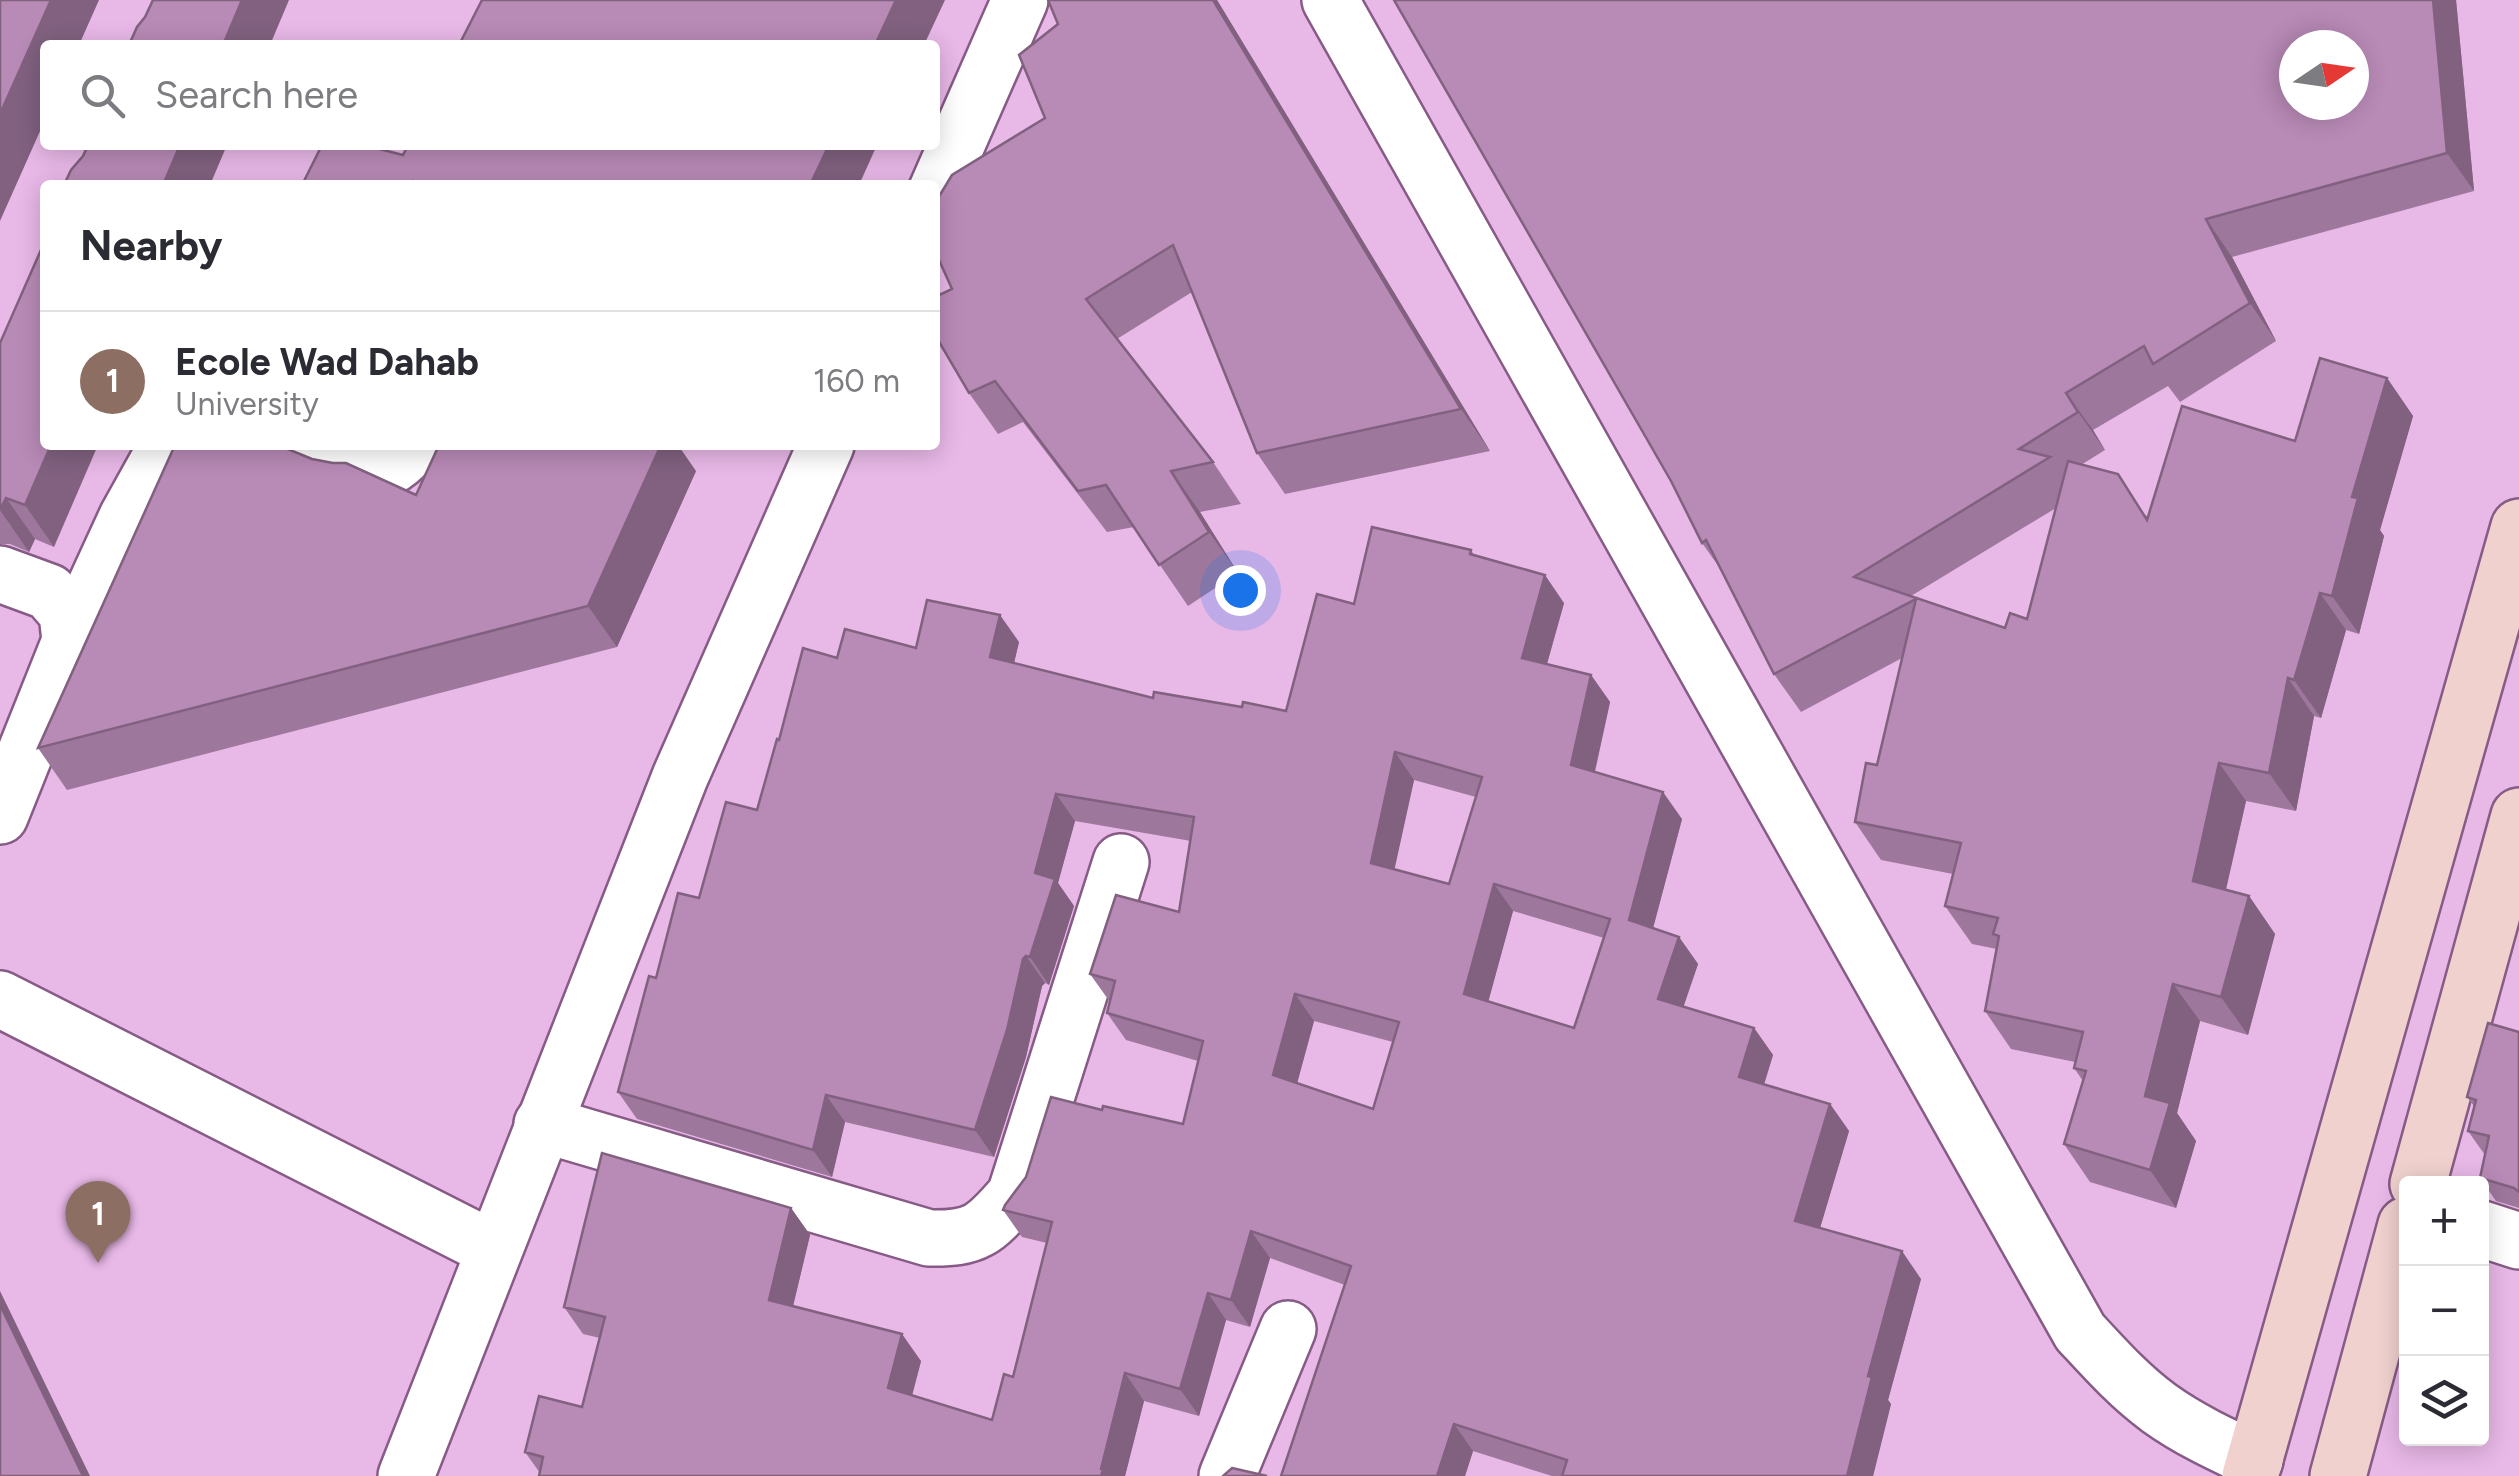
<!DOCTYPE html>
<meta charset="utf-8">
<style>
:root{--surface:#fff;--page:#f2f2f3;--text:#2b2b33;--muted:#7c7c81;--line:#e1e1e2;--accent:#7c3aed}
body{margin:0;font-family:Figtree,sans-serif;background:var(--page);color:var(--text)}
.controls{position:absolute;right:30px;bottom:30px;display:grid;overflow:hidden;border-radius:10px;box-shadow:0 5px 25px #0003}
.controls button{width:90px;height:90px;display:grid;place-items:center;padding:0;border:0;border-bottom:2px solid var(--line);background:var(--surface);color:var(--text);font:50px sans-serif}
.compass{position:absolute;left:2279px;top:30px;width:90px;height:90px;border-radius:50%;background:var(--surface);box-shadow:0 5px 25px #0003;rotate:77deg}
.you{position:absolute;left:1240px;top:590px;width:35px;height:35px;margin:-25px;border:8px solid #fff;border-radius:50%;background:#1a73e8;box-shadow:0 0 0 15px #1a73e833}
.badge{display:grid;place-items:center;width:65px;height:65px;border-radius:50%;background:var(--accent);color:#fff;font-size:32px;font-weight:700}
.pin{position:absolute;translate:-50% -82px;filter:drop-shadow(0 2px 5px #0008)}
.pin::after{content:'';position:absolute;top:52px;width:35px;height:30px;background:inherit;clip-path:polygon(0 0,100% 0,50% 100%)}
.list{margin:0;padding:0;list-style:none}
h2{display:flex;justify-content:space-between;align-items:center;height:130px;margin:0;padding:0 40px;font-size:42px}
h2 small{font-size:32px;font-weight:400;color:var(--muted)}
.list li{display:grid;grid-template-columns:65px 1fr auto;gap:30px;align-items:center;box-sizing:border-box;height:140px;padding:0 40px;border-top:2px solid var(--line)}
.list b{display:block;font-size:38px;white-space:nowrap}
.list p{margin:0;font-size:32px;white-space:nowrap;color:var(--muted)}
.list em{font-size:32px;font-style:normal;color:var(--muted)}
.icon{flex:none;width:55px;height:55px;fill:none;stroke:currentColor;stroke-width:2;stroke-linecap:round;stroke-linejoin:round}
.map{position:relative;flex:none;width:2519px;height:1476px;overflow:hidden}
.search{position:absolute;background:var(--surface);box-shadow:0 5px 25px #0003;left:40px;top:40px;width:900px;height:110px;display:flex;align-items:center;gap:25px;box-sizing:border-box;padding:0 35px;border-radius:10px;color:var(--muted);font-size:38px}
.panel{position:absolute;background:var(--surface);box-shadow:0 5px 25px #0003;left:40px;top:180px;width:900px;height:270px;border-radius:10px}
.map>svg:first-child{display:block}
</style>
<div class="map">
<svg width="2519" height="1476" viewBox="0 0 2519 1476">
<rect width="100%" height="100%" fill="#e8b8e7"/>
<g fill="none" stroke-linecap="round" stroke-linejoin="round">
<!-- minor casing -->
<g stroke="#865b85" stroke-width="60">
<g id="minor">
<path d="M1330,0L2080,1332C2105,1359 2129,1386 2159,1408C2188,1429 2222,1445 2255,1460"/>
<polyline points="935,194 1020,0"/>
<path d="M288,445C304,452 351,474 366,474C385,474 403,460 413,445"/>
<polyline points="0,574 49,592 67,613 70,641 0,816"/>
<polyline points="70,641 127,517 167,445"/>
<polyline points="0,999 493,1249"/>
<path d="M542,1124L929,1238C976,1239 985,1230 1015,1195L1121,862"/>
<polyline points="2482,1229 2519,1241"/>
<polyline points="406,1476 680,777 826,445"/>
<polyline points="1227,1476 1288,1329"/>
</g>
</g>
<!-- secondary casing -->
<g stroke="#865b85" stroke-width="60">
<g id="secondary">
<polyline points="2418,1184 2519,816"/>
<polyline points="2250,1476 2519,527"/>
<polyline points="2338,1476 2406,1225"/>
</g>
</g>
<!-- minor -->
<use href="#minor" stroke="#fff" stroke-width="55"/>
<!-- secondary -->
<use href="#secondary" stroke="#f0d1ce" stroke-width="55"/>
</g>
<!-- wall -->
<g fill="#9e779d" fill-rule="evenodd">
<polygon points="1217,0 1490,451 1285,494 1257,453 1192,292 1117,339 1213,462 1241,504 1200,512 1238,573 1188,606 1134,527 1107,532 1023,422 998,434 969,393 952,289 1045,118"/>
<path d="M1394,0H2456L2474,191L2232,257L2276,341L2180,402L2168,386L2093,430L2105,450L2081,465L2148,517L2295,441L2387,378L2413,416L2380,530L2384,536L2359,634L2346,630L2321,718L2314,716L2296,811L2246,801L2226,890L2249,896L2275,934L2248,1035L2200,1021L2177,1113L2196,1141L2176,1208L2090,1182L2064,1144L2083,1081L2074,1068L2075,1062L2011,1049L1985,1011L1997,949L1972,944L1945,906L1953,874L1881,860L1855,822L1877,765L1902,658L1801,712L1774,674L1722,571L1702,543L1671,481ZM2056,508L2027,619L2005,628L1911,596Z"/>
<polygon points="44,243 54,547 35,539 29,552 10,544 0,544 0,343"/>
<polygon points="312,459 416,495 696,471 617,647 67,790 38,748"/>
<path d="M1471,550L1474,555L1564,603L1547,664L1591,675L1610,702L1595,772L1682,819L1653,928L1679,937L1698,964L1683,1006L1754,1028L1773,1055L1764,1084L1830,1104L1849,1131L1820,1228L1921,1279L1888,1400L1891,1404L1873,1476H1552L1473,1451L1465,1476H1281L1345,1285L1270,1258L1250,1327L1226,1320L1199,1416L1144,1401L1125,1476H539L540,1473L525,1452L582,1407L600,1338L583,1334L564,1307L791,1208L810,1235L793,1306L921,1361L912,1395L992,1420L1013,1377L1047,1243L1022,1237L1003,1210L1102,1110L1183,1124L1198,1061L1126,1040L1107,1013L1110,1002L1090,974L1179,912L1191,841L1075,821L1058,883L1074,906L1049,985L1045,983L1042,986L1026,1057L994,1157L845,1122L832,1177L637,1119L618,1092L656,978L699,898L757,810L779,740L837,658L916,648L1019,642L1014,663L1153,698L1286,711L1354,604ZM1414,780L1476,797L1449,884L1394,869ZM1513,911L1604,938L1574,1028L1488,1002ZM1314,1021L1393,1042L1373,1109L1297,1083Z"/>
<polygon points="2519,1032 2519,1208 2496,1201 2480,1178 2485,1155 2468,1131 2474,1106 2467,1097"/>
</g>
<!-- shaded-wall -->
<g fill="#81617f">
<polygon points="51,0 99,0 79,45 45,45 45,120 0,221 0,114"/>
<polygon points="242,0 289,0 270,45 223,45"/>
<polygon points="896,0 945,0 924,45 875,45"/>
<polygon points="1213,0 1217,0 1490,451 1461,409"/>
<polygon points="2433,0 2456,0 2474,191 2447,153"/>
<polygon points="180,145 227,145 210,185 163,185"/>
<polygon points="829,145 877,145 859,185 810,185"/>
<polygon points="2206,219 2232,257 2276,341 2250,303"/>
<polygon points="2387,378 2413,416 2380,530 2384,536 2359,634 2332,596 2352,497"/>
<polygon points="2066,393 2093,430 2105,450 2078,412"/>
<polygon points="51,445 98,445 54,547 25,505"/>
<polygon points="661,445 678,445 696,471 617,647 588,606"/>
<polygon points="1171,471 1200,512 1238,573 1209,532"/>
<polygon points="6,498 35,539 29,552 0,510"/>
<polygon points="1545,575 1564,603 1541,685 1522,658"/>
<polygon points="2320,593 2346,630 2321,718 2294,680"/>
<polygon points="1000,615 1019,642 1009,684 990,657"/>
<polygon points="1591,675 1610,702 1590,792 1571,765"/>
<polygon points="2288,678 2314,716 2296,811 2269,773"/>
<polygon points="1395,752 1414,780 1390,890 1371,863"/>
<polygon points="2219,763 2246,801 2219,919 2193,881"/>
<polygon points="1663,792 1682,819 1648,947 1629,920"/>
<polygon points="1056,794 1075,821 1058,883 1074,906 1049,985 1030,957 1035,873"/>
<polygon points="1494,884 1513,911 1483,1021 1464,994"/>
<polygon points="2249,896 2275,934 2248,1035 2221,997"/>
<polygon points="1679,937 1698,964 1677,1026 1658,999"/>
<polygon points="1026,956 1045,983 1042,986 1026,1057 994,1157 975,1130 1023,959"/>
<polygon points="2173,984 2200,1021 2177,1113 2196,1141 2176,1208 2150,1170 2145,1096"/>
<polygon points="1295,994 1314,1021 1292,1102 1273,1075"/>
<polygon points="1754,1028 1773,1055 1758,1104 1739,1077"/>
<polygon points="826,1095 845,1122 832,1177 813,1150"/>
<polygon points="1830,1104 1849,1131 1814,1248 1795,1221"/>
<polygon points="791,1208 810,1235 788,1327 769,1300"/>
<polygon points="1251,1231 1270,1258 1250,1327 1231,1300"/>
<polygon points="1902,1251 1921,1279 1888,1400 1891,1404 1873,1476 1847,1476 1868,1376"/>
<polygon points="0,1291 90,1476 83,1476 0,1305"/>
<polygon points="1208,1293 1226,1320 1199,1416 1180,1389"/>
<polygon points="902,1334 921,1361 907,1415 888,1388"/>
<polygon points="1125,1373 1144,1401 1125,1476 1101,1476 1101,1469"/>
<polygon points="1454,1424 1473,1451 1465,1476 1437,1476"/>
</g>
<!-- building -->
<g fill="#b88ab6" stroke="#81617f" stroke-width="2.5" fill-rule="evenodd">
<polygon points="0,0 51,0 0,114"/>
<polygon points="153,0 242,0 223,45 129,45 137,27 145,17"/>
<polygon points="482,0 896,0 875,45 459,45"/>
<polygon points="1048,0 1213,0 1461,409 1257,453 1173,245 1086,299 1213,462 1171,471 1209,532 1159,565 1106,485 1078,491 995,381 969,393 935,335 935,297 952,289 935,251 935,203 952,175 1045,118 1019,55 1058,24"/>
<path d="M1394,0H2433L2447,153L2206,219L2250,303L2153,364L2144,346L2066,393L2078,412L2019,449L2050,457L1854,577L2005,628L2010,613L2027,619L2068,461L2118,474L2147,520L2182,406L2295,441L2320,358L2387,378L2352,497L2358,498L2332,596L2320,593L2294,680L2288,678L2269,773L2219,763L2193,881L2249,896L2221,997L2173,984L2145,1096L2170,1103L2150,1170L2064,1144L2086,1071L2074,1068L2083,1032L1985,1011L1999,936L1993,934L1998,918L1945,906L1961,843L1855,822L1866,763L1877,765L1916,599L1774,674L1706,540L1702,543L1671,481ZM2294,45H2354V105H2294Z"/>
<polygon points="88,145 180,145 163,185 64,185 71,170 83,156"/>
<polygon points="322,145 364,145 403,155 408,145 829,145 810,185 422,185 413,181 411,185 302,185"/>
<polygon points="45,237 45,445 51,445 25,505 6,498 0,510 0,343 44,243"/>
<polygon points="175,445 278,445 312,459 333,463 346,463 416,495 439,445 661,445 588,606 38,748"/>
<path d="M1372,527L1471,550L1470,554L1545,575L1522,658L1591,675L1571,765L1663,792L1629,920L1679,937L1658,999L1754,1028L1739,1077L1830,1104L1795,1221L1902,1251L1868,1376L1872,1377L1847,1476H1562L1567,1460L1454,1424L1437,1476H1281L1351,1266L1251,1231L1231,1300L1208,1293L1180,1389L1125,1373L1101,1469L1103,1470L1101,1476H539L543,1457L525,1452L539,1396L582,1407L605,1317L564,1307L602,1153L791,1208L769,1300L902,1334L888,1388L992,1420L1004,1374L1013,1377L1052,1222L1003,1210L1005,1205L1026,1177L1051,1097L1102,1110L1103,1106L1183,1124L1203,1041L1107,1013L1115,981L1090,974L1116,895L1179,912L1194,817L1056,794L1035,873L1055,879L1030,957L1026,956L1023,959L1007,1030L975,1130L826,1095L813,1150L618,1092L649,976L656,978L678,893L699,898L726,802L757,810L777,739L779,740L803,648L837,658L845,629L916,648L927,600L1000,615L990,657L1153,698L1154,692L1242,707L1243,702L1286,711L1317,594L1354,604ZM1395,752L1482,777L1449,884L1371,863ZM1494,884L1610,919L1574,1028L1464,994ZM1295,994L1399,1022L1373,1109L1273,1075Z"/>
<polygon points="2488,1023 2519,1032 2519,1192 2514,1188 2480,1178 2489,1136 2468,1131 2476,1100 2467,1097"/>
<polygon points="0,1305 83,1476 0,1476"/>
<polygon points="1232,1468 1267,1476 1223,1476"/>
</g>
</svg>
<div class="controls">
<button>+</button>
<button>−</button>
<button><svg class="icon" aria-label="layers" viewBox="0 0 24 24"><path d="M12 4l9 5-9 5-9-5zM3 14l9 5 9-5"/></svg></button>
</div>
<svg class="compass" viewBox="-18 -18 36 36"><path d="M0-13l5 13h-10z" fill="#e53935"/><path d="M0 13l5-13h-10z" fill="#7c7c81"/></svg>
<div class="you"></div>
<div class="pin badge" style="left:98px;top:1263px;background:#8d6e63">1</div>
<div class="search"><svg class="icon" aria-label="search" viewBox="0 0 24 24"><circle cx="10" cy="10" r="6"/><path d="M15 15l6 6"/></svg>Search here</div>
<section class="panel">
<h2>Nearby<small></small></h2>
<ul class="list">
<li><span class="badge" style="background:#8d6e63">1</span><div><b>Ecole Wad Dahab</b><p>University</p></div><em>160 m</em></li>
</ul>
</section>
</div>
